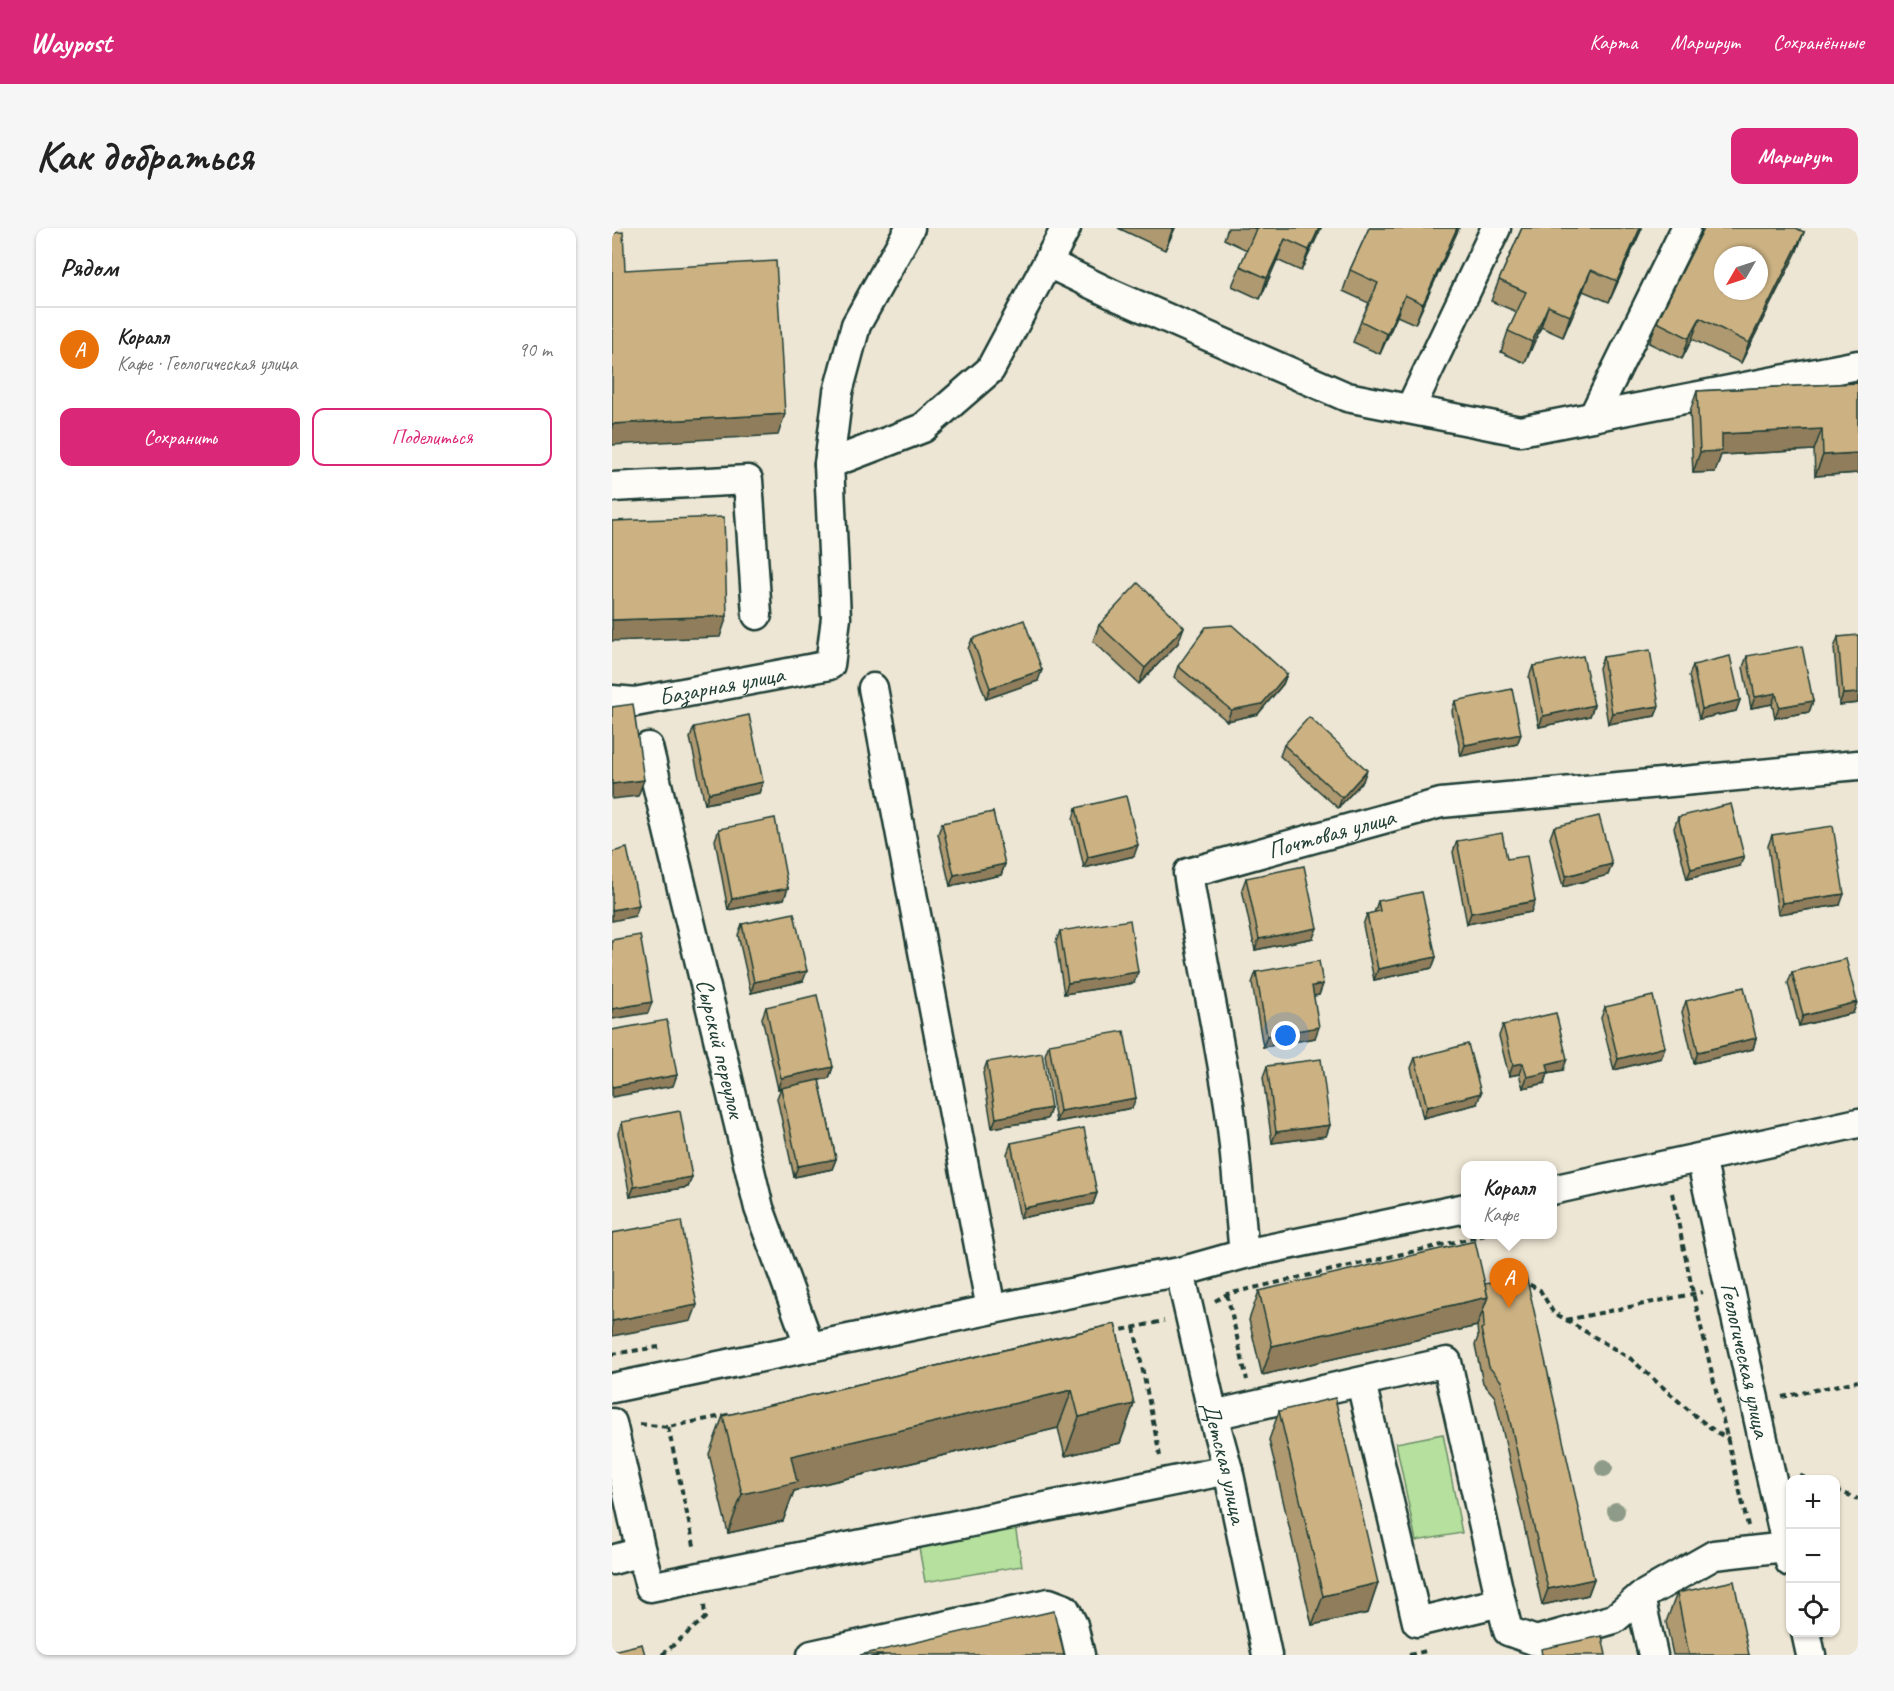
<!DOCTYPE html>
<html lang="ru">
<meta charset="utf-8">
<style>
:root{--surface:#fff;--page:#f6f6f6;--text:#222;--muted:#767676;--line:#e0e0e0;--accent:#db2777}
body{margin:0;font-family:Caveat,sans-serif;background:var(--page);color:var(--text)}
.controls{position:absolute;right:18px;bottom:18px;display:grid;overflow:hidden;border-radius:12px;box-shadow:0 2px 4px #0004}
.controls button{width:54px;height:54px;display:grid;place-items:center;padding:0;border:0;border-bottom:2px solid var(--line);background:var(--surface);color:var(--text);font:30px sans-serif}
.compass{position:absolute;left:1102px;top:18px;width:54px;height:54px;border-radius:50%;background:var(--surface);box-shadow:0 2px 4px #0004;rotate:231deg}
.you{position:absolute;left:674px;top:808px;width:21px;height:21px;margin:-15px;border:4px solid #fff;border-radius:50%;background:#1a73e8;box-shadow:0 0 0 9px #1a73e833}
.badge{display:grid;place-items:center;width:39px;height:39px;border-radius:50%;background:var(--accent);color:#fff;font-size:20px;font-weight:700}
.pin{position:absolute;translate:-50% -50px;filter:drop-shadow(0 2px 3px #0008)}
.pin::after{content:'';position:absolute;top:32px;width:21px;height:18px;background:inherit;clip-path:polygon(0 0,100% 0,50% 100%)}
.popup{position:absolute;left:849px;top:933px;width:96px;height:78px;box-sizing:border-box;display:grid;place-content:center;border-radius:12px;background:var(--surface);filter:drop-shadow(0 2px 4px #0005);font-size:20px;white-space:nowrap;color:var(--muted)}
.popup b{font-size:22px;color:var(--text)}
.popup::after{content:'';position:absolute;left:50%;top:100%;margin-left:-12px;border:12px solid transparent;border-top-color:var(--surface)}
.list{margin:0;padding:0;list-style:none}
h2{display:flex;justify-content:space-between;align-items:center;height:78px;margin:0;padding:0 24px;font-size:26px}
h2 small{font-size:20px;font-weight:400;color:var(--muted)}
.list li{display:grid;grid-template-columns:39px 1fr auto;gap:18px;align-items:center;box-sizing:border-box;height:84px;padding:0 24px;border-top:2px solid var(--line)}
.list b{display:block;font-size:22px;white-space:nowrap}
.list p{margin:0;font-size:20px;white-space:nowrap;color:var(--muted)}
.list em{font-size:20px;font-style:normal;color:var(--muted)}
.actions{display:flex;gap:12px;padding:18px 24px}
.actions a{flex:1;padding:14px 0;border:2px solid var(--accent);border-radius:12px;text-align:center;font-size:21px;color:var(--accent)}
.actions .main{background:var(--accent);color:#fff}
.icon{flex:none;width:33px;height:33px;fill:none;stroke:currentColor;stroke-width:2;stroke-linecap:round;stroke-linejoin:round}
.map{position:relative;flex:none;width:1246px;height:1427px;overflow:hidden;border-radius:12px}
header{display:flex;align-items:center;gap:36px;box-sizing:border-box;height:84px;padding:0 30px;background:var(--accent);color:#fff}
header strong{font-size:28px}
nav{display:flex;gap:33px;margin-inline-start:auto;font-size:21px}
.intro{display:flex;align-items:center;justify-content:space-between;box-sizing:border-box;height:144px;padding:0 36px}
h1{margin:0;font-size:42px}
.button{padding:15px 27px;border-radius:12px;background:var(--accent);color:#fff;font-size:21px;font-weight:700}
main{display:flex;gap:36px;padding:0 36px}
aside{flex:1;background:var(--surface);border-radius:12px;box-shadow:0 2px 4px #0004}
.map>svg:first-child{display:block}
</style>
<header>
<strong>Waypost</strong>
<nav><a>Карта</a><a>Маршрут</a><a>Сохранённые</a></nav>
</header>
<div class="intro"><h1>Как добраться</h1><a class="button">Маршрут</a></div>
<main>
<aside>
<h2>Рядом<small></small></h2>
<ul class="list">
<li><span class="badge" style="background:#e8710a">A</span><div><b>Коралл</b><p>Кафе · Геологическая улица</p></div><em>90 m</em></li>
</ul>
<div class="actions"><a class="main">Сохранить</a><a>Поделиться</a></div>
</aside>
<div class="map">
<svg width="1246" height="1427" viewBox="0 0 1246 1427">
<rect width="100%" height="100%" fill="#eee6d4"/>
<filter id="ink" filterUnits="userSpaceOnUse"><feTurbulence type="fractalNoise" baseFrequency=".0167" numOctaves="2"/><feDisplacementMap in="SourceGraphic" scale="12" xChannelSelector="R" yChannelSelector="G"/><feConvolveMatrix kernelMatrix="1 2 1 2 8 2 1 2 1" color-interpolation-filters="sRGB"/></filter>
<g filter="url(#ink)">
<!-- green -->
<g fill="#b5e09d" stroke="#6a8e68" stroke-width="1.5">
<polygon points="831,1206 850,1305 804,1313 784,1215"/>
<polygon points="403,1298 410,1338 313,1354 306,1314"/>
</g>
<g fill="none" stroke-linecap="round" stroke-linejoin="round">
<!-- minor casing -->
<g stroke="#1f3d34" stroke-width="33">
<g id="minor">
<polyline points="436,35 500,66 735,169 908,203 1246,137"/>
<polyline points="798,181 884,0"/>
<polyline points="981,189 1074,0"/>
<polyline points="217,236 226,164 244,97 298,0"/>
<polyline points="0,259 136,252 145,387"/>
<polyline points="261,460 379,1081"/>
<path id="s1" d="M0,472L23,474L218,437L224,390L217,236L311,200L378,142L454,0"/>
<path id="s2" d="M36,519L147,980L191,1100L196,1119"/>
<path id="s3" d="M1089,930L1178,1334"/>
<polyline points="940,962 1246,895"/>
<path id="s4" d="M632,1026C627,976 624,925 617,876C605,799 588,722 576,645L829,575L1246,537"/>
<path id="s5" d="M568,1044L601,1187L616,1242L655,1427"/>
<polyline points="749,1154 805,1394 889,1374 896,1403 924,1413 1002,1391 1028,1369 1102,1327 1175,1319"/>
<polyline points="0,1160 531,1050 568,1044 632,1026 854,980"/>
<polyline points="601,1187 835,1134 889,1374"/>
<polyline points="0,1195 29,1324"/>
<polyline points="0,1332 29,1324 38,1359 616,1242"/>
<polyline points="1028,1369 1041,1427"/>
<polyline points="1194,1404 1199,1427"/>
<polyline points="200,1427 437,1375 453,1381 461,1397 468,1427"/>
</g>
</g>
<!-- path -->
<g stroke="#1f3d34" stroke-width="4" stroke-dasharray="6 4.5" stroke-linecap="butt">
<polyline points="1060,965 1081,1065 1136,1298"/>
<polyline points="899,1047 928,1062 941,1084 1019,1131 1081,1186 1104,1204 1117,1211"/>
<polyline points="615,1066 635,1152"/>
<polyline points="603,1073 615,1066 878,1006"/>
<polyline points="954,1092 1090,1064"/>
<polyline points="522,1099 548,1228"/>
<polyline points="500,1104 552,1093"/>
<polyline points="0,1126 47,1119"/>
<polyline points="1170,1169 1246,1153"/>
<polyline points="28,1196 56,1199 120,1186"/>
<polyline points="56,1199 83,1322"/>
<polyline points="1187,1247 1198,1252"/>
<polyline points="1224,1262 1246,1271"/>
<polyline points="50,1427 93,1390 92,1376"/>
<polyline points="797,1427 814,1423"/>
</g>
<!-- minor -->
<use href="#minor" stroke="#fdfcf7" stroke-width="28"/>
</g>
<!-- trees -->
<g fill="#8d9b88">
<circle cx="992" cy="1240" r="9"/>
<circle cx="1004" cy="1283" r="9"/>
</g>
<!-- wall -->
<g fill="#af9971" stroke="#1f3d34" stroke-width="1.5">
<polygon points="506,0 563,0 553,22"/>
<polygon points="616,0 709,0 689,43 665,32 648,71 620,58 635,22 612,11"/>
<polygon points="757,0 847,0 803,96 785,88 768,126 741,114 749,93 757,75 731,63 738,42"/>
<polygon points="910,0 1030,0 997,74 971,63 951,109 929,99 913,135 889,124 896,103 905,84 879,73 887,52"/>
<polygon points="1192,4 1184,25 1129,135 1080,111 1070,131 1037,115 1045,94"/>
<polygon points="1246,155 1246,245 1203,248 1202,222 1109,227 1103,244 1081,245 1078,183 1085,163"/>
<polygon points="487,397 566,415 527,456 481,413"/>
<polygon points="1226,409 1246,475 1227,477 1222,420"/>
<polygon points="360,411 426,453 374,471 356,421"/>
<polygon points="1135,428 1201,473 1197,484 1163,490 1160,476 1139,480 1131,439"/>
<polygon points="991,429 1047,478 1043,488 996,496 987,440"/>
<polygon points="1081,437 1128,472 1124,483 1087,491 1077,448"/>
<polygon points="566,438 675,446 671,456 646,486 615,493 562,449"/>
<polygon points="921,438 982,477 978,488 927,499 917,449"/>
<polygon points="843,473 909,506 905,516 849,528 840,483"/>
<polygon points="82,499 151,554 147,565 93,576 78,510"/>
<polygon points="672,517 751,553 726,580 668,528"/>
<polygon points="464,580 522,628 472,640 461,591"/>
<polygon points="1066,589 1128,638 1075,651 1062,600"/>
<polygon points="330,595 393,636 389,647 338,658 326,606"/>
<polygon points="942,599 1000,636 996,647 951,659 938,610"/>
<polygon points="107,601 176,660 172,671 116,682 103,612"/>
<polygon points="1160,607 1228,677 1166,686 1156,618"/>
<polygon points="845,613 895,631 919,684 855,696 841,624"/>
<polygon points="634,650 701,710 643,722 630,661"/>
<polygon points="766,673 824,729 820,740 762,752 751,697 755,686 762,685"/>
<polygon points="130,696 191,753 139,765 126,707"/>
<polygon points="448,703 522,755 452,766 444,714"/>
<polygon points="644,744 711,756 707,767 701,768 703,810 651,819 640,755"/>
<polygon points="1180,744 1245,774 1241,785 1187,798 1176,755"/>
<polygon points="1074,773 1144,810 1141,821 1082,835 1070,784"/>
<polygon points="154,779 221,839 217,850 207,852 224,931 220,941 182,949 165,870 169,860 166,861 150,790"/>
<polygon points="993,779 1049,830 1002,842 989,790"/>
<polygon points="891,797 951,842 936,845 933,855 911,860 907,846 897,848 887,808"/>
<polygon points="437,816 524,870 520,880 444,894 433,827"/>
<polygon points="803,830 865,876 811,890 799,840"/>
<polygon points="375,834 439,880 435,891 380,900 371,845"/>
<polygon points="655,838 718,897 714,908 660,915 651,849"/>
<polygon points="10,894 80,949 76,959 18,969 6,905"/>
<polygon points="399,915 485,965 481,976 408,990 395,926"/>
<polygon points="873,1056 982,1351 976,1367 930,1377 883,1169 871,1155 863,1117 866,1109 865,1098 650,1147 637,1092 647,1063"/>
<polygon points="503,1096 522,1176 508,1215 453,1228 446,1200 182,1263 171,1293 116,1305 97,1226 111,1188"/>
<polygon points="667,1183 766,1355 756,1385 700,1397 657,1212"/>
<polygon points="1065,1365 1137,1427 1061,1427 1054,1394"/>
</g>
<!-- shaded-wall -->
<g fill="#8f7d5c" stroke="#1f3d34" stroke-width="1.5">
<polygon points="561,0 563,0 553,22"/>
<polygon points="707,0 709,0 689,43 697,22"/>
<polygon points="845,0 847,0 803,96 811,76"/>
<polygon points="1028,0 1030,0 997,74 1005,53"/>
<polygon points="1192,4 1184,25 1129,135 1137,115"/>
<polygon points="673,11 665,32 648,71 655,50"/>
<polygon points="979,42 971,63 951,109 958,88"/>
<polygon points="793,67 785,88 768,126 775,106"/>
<polygon points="936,78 929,99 913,135 920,114"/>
<polygon points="1088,90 1080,111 1070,131 1077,110"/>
<polygon points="173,186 166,207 0,217 0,196"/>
<polygon points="1210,201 1202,222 1109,227 1103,244 1081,245 1088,224 1110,206"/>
<polygon points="1246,225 1246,245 1203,248 1211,227"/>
<polygon points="115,388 108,409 0,413 0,392"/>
<polygon points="572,399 566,415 527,456 533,440"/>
<polygon points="430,442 426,453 374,471 378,460"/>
<polygon points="675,446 671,456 646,486 615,493 619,482"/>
<polygon points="1164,465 1160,476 1139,480 1143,469"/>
<polygon points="1246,465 1246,475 1227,477 1231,466"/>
<polygon points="1128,472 1124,483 1087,491 1090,481"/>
<polygon points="1201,473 1197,484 1163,490 1167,479"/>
<polygon points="982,477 978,488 927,499 931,488"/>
<polygon points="1047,478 1043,488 996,496 1000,485"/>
<polygon points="909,506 905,516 849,528 853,517"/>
<polygon points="755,542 751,553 726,580 730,570"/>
<polygon points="32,552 26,568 0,571 0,556"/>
<polygon points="151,554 147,565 93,576 97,565"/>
<polygon points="526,617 522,628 472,640 476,629"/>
<polygon points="1132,628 1128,638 1075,651 1079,641"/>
<polygon points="393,636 389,647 338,658 342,647"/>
<polygon points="1000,636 996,647 951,659 954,648"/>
<polygon points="176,660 172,671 116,682 120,671"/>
<polygon points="1232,666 1228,677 1166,686 1170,675"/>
<polygon points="923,673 919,684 855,696 859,685"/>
<polygon points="27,677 23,688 0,693 0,682"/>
<polygon points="705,700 701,710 643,722 647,711"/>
<polygon points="824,729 820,740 762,752 766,741"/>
<polygon points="195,743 191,753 139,765 142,754"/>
<polygon points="526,744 522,755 452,766 456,755"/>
<polygon points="711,756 707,767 696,769 700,758"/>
<polygon points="40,774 36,785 0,791 0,781"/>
<polygon points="1245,774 1241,785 1187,798 1191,788"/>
<polygon points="707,799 703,810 651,819 655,808"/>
<polygon points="1144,810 1141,821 1082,835 1086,824"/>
<polygon points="1053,819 1049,830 1002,842 1006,831"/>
<polygon points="955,831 951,842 936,845 933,855 911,860 915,849 935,836"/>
<polygon points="911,835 907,846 897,848 901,837"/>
<polygon points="221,839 217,850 166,861 169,850"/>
<polygon points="65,847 61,858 0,869 0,859"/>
<polygon points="869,865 865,876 811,890 815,879"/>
<polygon points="524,870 520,880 444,894 448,883"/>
<polygon points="439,880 435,891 380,900 384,890"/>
<polygon points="718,897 714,908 660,915 664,904"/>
<polygon points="224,931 220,941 182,949 186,938"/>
<polygon points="80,949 76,959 18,969 22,959"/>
<polygon points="485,965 481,976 408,990 412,980"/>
<polygon points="876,1069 865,1098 650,1147 660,1118"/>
<polygon points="85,1077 79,1093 0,1108 0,1093"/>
<polygon points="460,1162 446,1200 182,1263 171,1293 116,1305 130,1266 179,1228"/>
<polygon points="522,1176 508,1215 453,1228 467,1189"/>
<polygon points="982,1351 976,1367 930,1377 936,1361"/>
<polygon points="766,1355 756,1385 700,1397 711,1368"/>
</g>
<!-- building -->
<g fill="#ccb283" stroke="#1f3d34" stroke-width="1.5" fill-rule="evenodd">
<polygon points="641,0 707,0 697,22 673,11 655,50 628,38 644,1"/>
<polygon points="757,0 845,0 811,76 793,67 775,106 749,93 766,55 738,42"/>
<polygon points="910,0 1028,0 1005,53 979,42 958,88 936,78 920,114 896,103 914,64 887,52"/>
<path d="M1092,0H1184L1192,4L1137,115L1088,90L1077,110L1045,94ZM1111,27H1147V63H1111Z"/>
<polygon points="11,4 13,42 164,33 173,186 0,196 0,5"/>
<polygon points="1246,155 1246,225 1211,227 1210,201 1110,206 1110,223 1088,224 1085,163"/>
<polygon points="112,289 115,388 0,392 0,293"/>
<polygon points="526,355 572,399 533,440 487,397"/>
<polygon points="412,392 430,442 378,460 360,411"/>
<polygon points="620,397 675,446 650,476 619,482 566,438 594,399"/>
<polygon points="1246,407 1246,465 1231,466 1226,409"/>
<polygon points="1190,418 1201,473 1167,479 1164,465 1143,469 1135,428"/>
<polygon points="1038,422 1047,478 1000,485 991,429"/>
<polygon points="971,428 982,477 931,488 921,438"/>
<polygon points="1118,428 1128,472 1090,481 1081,437"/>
<polygon points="900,461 909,506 853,517 843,473"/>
<polygon points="21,476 32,552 0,556 0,479"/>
<polygon points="137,487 151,554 97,565 82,499"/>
<polygon points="697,489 755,542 730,570 672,517"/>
<polygon points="514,568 526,617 476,629 464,580"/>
<polygon points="1119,576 1132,628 1079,641 1066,589"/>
<polygon points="381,584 393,636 342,647 330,595"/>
<polygon points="987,588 1000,636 954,648 942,599"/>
<polygon points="163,590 176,660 120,671 107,601"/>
<polygon points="1221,598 1232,666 1170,675 1160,607"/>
<polygon points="890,605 895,631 915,628 923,673 859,685 845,613"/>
<polygon points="15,620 27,677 0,682 0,624"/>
<polygon points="692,638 705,700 647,711 634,650"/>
<polygon points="810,664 824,729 766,741 755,686 768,683 766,673"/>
<polygon points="182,685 195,743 142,754 130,696"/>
<polygon points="518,692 526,744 456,755 448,703"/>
<polygon points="28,707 40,774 0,781 0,712"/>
<polygon points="1234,731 1245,774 1191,788 1180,744"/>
<polygon points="707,733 711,756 700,758 707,799 655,808 644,744"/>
<polygon points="1132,759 1144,810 1086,824 1074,773"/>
<polygon points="205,767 221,839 169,850 154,779"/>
<polygon points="1041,768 1053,819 1006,831 993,779"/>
<polygon points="944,785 955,831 935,836 937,844 915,849 911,835 901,837 891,797"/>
<polygon points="55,792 65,847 0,859 0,802"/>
<polygon points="512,803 524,870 448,883 437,816"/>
<polygon points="856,816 869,865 815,879 803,830"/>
<polygon points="430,825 439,880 384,890 375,834"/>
<polygon points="709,831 718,897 664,904 655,838"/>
<polygon points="207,852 224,931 186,938 169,860"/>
<polygon points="68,883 80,949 22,959 10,894"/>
<polygon points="472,900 485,965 412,980 399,915"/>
<polygon points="69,993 85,1077 0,1093 0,1005"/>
<polygon points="863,1013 876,1069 660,1118 647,1063"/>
<polygon points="914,1047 982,1351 936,1361 889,1153 877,1139 869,1101 872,1099 871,1082 876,1069 873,1056"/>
<polygon points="503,1096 522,1176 467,1189 460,1162 179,1228 185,1254 130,1266 111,1188"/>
<polygon points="723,1170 766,1355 711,1368 667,1183"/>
<polygon points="1122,1353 1137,1427 1077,1427 1065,1365"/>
<polygon points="442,1383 452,1427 248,1427"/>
<polygon points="990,1408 994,1427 930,1427 929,1421"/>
<polygon points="30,1416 33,1427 0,1427 0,1423"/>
</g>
</g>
<g text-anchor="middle" stroke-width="4.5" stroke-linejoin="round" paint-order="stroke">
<!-- street labels -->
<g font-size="24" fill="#1f3d34" stroke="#fdfcf7">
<text dy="8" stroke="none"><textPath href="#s1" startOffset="111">Базарная улица</textPath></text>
<text dy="8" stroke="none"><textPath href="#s4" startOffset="534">Почтовая улица</textPath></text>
<text dy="8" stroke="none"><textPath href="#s2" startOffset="310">Сырский переулок</textPath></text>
<text dy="8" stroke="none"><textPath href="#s3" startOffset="207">Геологическая улица</textPath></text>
<text dy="8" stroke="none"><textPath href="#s5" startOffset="196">Детская улица</textPath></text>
</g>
</g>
</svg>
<div class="controls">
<button>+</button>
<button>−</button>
<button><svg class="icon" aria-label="locate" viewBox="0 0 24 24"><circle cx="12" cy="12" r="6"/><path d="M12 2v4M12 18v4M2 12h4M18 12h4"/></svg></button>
</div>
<svg class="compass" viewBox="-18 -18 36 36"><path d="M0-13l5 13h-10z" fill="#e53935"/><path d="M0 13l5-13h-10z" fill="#767676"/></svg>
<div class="you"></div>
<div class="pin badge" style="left:897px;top:1080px;background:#e8710a">A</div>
<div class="popup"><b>Коралл</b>Кафе</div>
</div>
</main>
